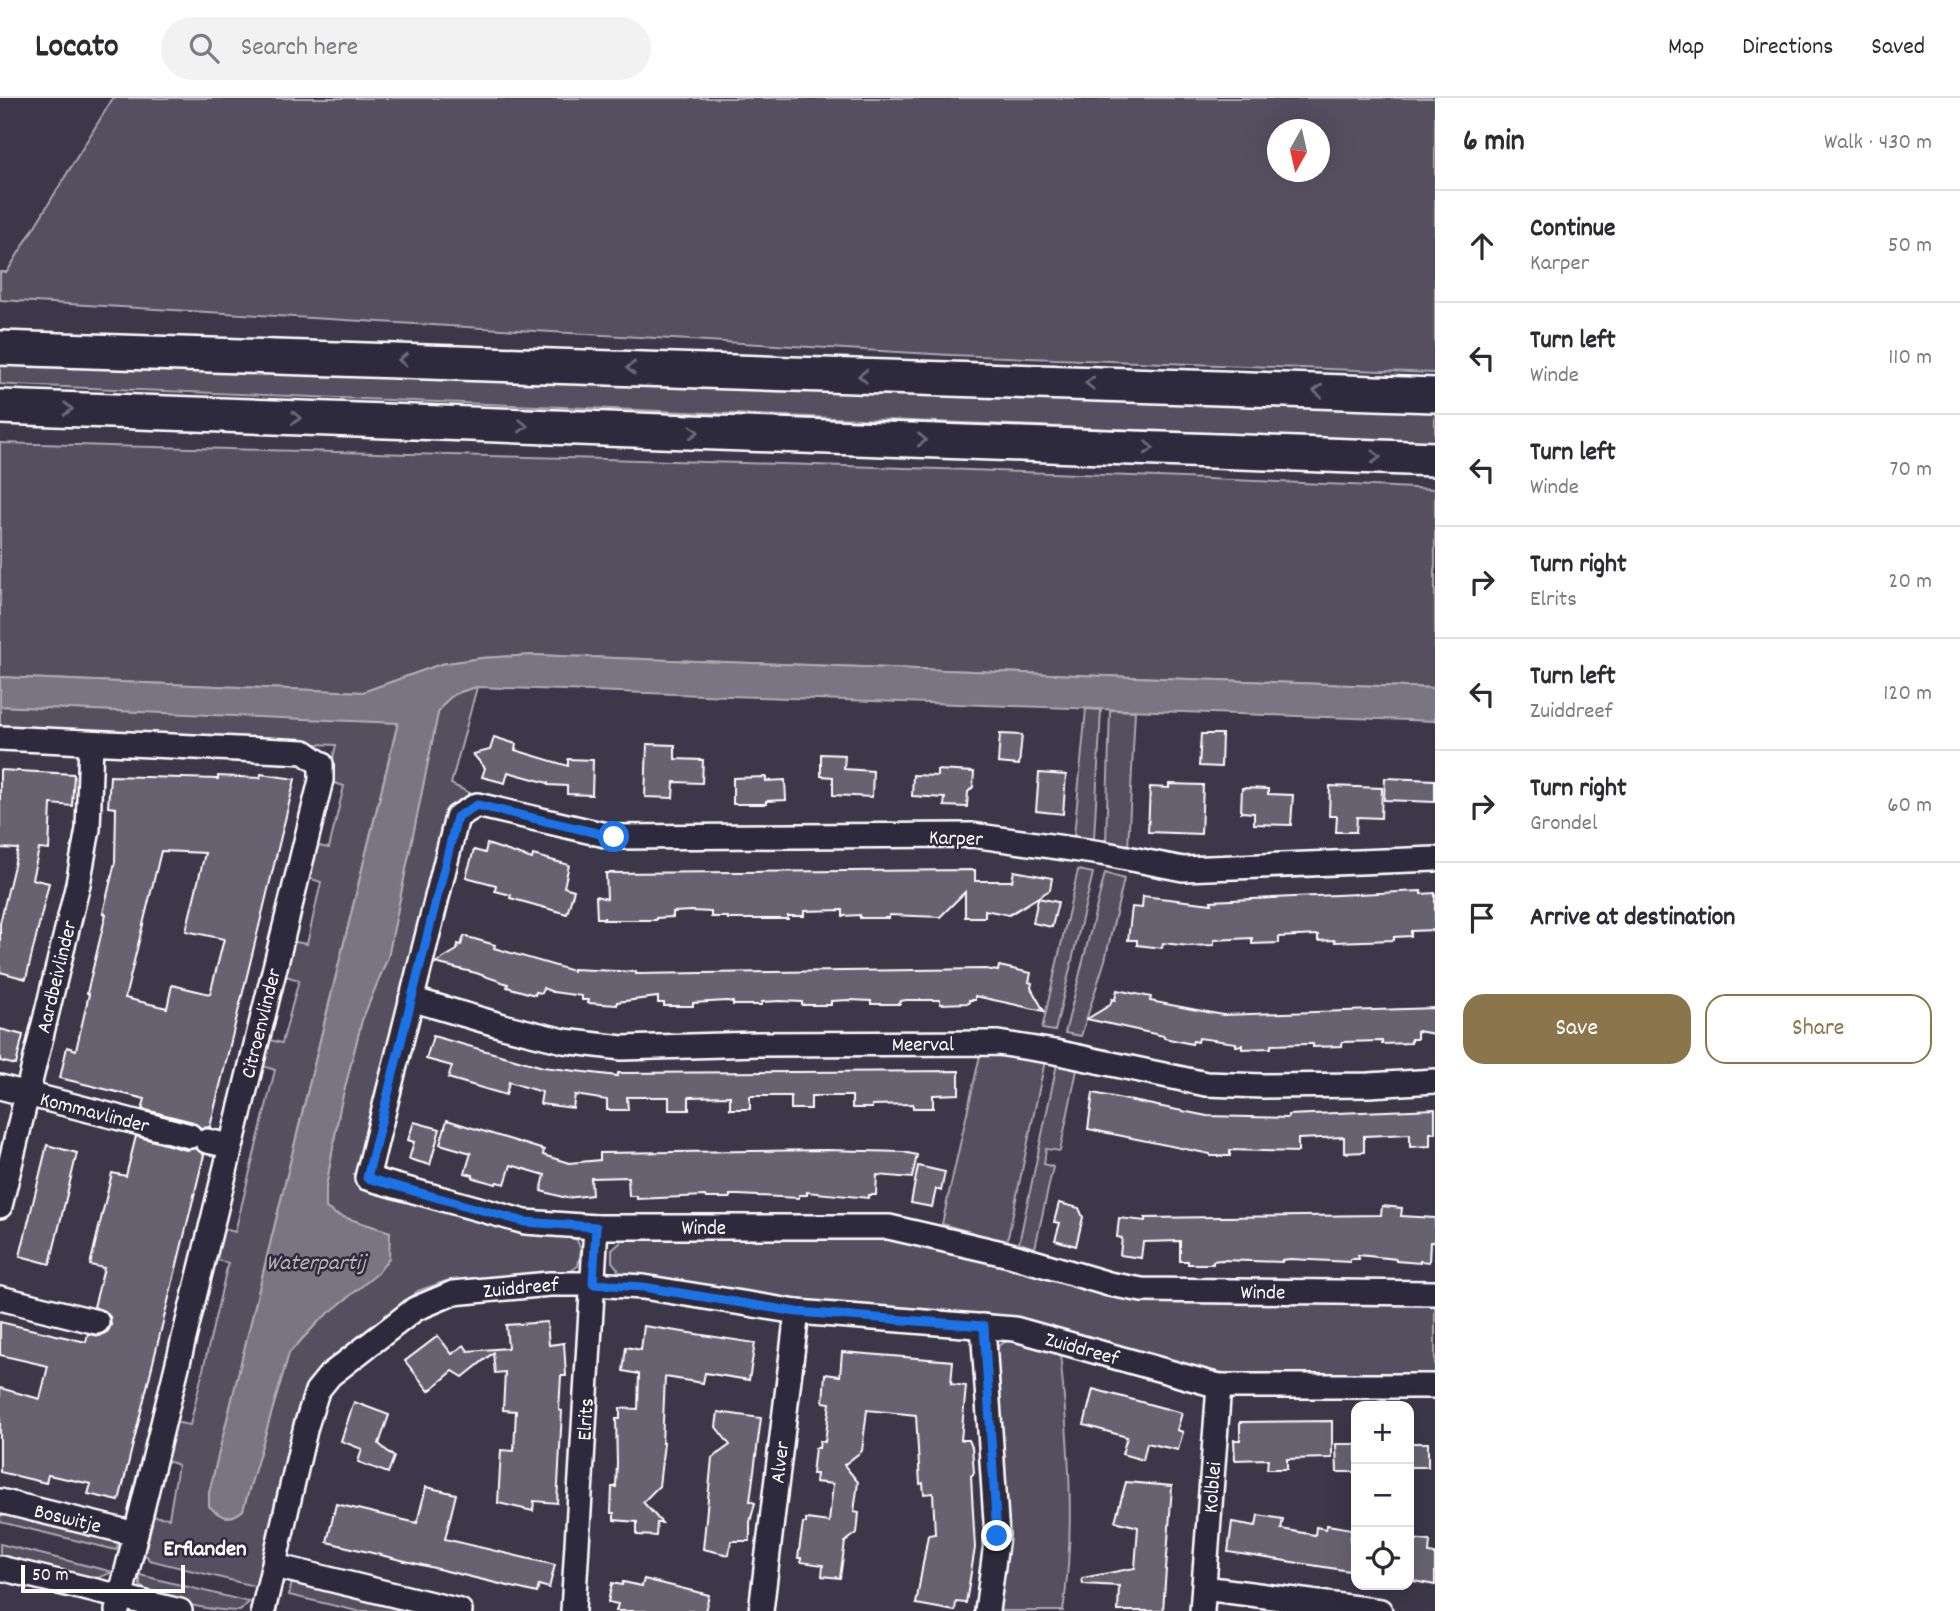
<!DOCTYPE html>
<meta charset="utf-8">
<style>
:root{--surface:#fff;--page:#f2f2f3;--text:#2b2b33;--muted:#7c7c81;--line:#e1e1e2;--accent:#8a764a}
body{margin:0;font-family:Dekko,sans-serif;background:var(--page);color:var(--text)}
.controls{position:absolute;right:21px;bottom:21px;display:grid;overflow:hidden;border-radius:14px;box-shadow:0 7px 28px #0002}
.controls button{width:63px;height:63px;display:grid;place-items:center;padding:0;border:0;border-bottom:2px solid var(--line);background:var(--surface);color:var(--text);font:35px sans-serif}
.compass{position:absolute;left:1267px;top:21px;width:63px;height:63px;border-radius:50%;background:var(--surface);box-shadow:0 7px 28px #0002;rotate:188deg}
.scale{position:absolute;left:21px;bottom:18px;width:164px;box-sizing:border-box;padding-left:7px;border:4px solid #fff;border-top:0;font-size:19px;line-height:24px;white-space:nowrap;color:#fff;-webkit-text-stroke:5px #2f2a3d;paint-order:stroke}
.stop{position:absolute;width:21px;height:21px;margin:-16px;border:5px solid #1a73e8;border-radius:50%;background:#fff}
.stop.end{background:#1a73e8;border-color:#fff;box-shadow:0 2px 7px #0008}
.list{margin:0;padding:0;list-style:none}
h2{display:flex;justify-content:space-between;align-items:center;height:91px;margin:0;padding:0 28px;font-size:30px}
h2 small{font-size:23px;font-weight:400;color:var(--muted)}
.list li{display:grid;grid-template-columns:46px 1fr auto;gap:21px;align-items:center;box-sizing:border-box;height:112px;padding:0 28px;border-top:2px solid var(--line)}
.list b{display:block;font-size:26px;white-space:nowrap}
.list p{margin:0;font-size:23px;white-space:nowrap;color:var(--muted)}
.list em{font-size:23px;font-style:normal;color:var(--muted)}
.actions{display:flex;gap:14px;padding:21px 28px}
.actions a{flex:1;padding:16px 0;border:2px solid var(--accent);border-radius:21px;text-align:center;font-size:24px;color:var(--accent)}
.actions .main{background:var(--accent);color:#fff}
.icon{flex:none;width:38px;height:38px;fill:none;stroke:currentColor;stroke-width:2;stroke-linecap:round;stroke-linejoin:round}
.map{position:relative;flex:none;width:1435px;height:1513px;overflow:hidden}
header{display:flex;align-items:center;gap:42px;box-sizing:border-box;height:98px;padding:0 35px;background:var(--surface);border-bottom:2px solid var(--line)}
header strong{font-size:33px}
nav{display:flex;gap:38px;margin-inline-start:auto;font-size:24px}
.search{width:490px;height:63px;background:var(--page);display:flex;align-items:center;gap:18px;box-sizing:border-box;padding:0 24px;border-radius:38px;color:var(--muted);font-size:26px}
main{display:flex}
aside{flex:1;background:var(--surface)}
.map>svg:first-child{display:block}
</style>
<header>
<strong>Locato</strong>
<div class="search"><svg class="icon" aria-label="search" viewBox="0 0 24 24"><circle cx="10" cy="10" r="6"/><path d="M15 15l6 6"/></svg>Search here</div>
<nav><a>Map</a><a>Directions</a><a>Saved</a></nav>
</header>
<main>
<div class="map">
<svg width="1435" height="1513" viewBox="0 0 1435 1513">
<rect width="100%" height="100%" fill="#3c3749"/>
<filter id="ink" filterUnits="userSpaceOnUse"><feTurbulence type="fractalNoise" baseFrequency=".0143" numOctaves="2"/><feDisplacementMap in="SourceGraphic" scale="14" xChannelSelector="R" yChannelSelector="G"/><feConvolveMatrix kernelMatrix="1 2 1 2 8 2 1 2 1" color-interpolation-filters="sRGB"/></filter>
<g filter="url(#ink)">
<!-- green -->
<g fill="#555060" stroke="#aaa8b0" stroke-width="2" fill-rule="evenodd">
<path d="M113,0H1435V275L950,257L0,202V174H7ZM1278,32H1320V74H1278Z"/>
<polygon points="0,263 1435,308 1435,344 14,287 0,286"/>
<path d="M0,345C478,358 957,368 1435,391V590L533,557L481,560L441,566L363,594L0,579Z"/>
<path d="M477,589L451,686L470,695L447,717L357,1084L564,1136L577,1142L581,1152L578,1168L565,1177L446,1183L418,1193L326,1264L307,1288L296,1324L258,1489L149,1462L147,1458L140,1456L150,1418L169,1420L178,1367L164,1362L173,1324L190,1327L228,1165L213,1161L221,1130L235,1134L275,972L260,967L266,941L282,945L299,882L282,877L290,843L307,846L321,784L305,779L313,747L329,750L344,688L328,683L336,647L0,631V608L398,624L209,1395V1408C221,1420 231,1423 243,1412L289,1255L319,1223L390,1134L337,1117L326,1110V1089L340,1009L362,922L388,859L438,615C448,596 458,594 477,589Z"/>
<polygon points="1086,611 1101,612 1094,741 1074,738"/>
<polygon points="1110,612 1135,613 1128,750 1106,745"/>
<polygon points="1078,772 1093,775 1055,933 1042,931"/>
<polygon points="1105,775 1124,781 1105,862 1081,938 1065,935"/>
<polygon points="981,953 1045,963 1007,1144 942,1126"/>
<polygon points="1057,966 1077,972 1060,1053 1046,1051 1044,1066 1053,1069 1035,1150 1019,1145"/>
<polygon points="624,1137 904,1141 1091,1190 1435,1206 1435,1275 1231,1276 798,1204 616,1177 618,1171 612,1164 612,1152 621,1144 620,1138"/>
<path d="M1009,1242L1060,1255C1068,1340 1076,1429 1063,1513H999L1007,1446L1006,1385L996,1256L999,1247Z"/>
<polygon points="0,1411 120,1440 116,1452 0,1424"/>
<polygon points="0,1446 113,1474 95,1481 0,1458"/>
<path d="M140,1477L249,1504L240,1513C210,1513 165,1504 140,1488Z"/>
<polygon points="301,1483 429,1513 357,1513 289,1497 292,1484"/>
</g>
<!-- water -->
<path fill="#797682" stroke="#afadb4" stroke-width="2" d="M533,557L1435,590V623L477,589C458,594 448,596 438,615L388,859L362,922L340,1009L326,1089V1110L337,1117L390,1134L389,1160L378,1175L319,1223L289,1255L243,1412C230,1423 221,1420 209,1408V1395L398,625L0,608V579L363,594L441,566L481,560Z"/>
<!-- building -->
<g fill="#666270" stroke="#fff" stroke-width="2" fill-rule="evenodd">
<polygon points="1000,636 1022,637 1019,667 998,665"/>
<polygon points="1201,636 1222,636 1221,669 1199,668"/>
<polygon points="494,639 516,646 515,652 568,668 568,661 593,662 592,697 567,696 567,688 548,687 548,685 508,674 505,685 482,679 485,670 473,656 490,652"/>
<polygon points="647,646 675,647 675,661 703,662 702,685 674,684 673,700 645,699"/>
<polygon points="821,656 845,657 844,671 873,673 872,699 833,697 833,679 821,678"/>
<polygon points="0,672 74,676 72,708 51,706 49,752 39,751 32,781 49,785 26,881 0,874 0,825 18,751 0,750"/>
<polygon points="937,672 974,674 973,689 968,694 967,709 944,708 945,700 912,698 913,677 937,678"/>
<polygon points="1039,675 1066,677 1063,716 1036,713"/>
<path d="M261,676L295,681L210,1029L201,1030L193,1024L142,1011L145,1001L60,980L67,949L76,952L89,896L87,895L106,816L103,815L115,764L116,710L108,709L110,678L218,681V678L260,680ZM161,753L205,755L186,833L224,841L210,896L172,887L167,910L125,900Z"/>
<polygon points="766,679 766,683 785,682 786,702 766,703 766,706 733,706 733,680"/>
<polygon points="1385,680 1435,682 1435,704 1384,702"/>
<polygon points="1169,686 1203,687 1201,736 1148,734 1150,689 1169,690"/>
<polygon points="1330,688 1382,690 1381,720 1357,719 1356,734 1336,734 1337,718 1329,718"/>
<polygon points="1242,690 1268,691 1268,696 1293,697 1291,727 1254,726 1254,715 1241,714"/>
<polygon points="487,746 532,761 533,757 569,767 564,789 574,792 567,816 510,800 511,797 495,793 496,787 466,779 474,752 485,755"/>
<polygon points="975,772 975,783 1012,783 1014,773 1052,780 1050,792 1009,817 985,812 985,819 965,819 965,794 940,819 889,817 889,820 860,820 860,817 843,818 843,812 804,813 804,818 788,818 788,821 728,821 728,819 711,819 711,814 692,813 673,814 673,819 656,820 656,822 603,822 604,820 597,820 596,798 607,801 606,775"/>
<polygon points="1421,793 1421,796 1435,795 1435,832 1411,833 1411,838 1394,839 1394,842 1335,844 1335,842 1318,843 1318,837 1298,838 1279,839 1279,845 1252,846 1252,840 1214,842 1214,847 1189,848 1163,845 1162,850 1137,847 1137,842 1128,842 1132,809 1142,810 1143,798 1212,806 1211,803"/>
<polygon points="1038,800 1058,804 1052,829 1033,825"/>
<polygon points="464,838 495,847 494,850 573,873 573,871 636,874 636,876 986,871 998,873 999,868 1031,875 1029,884 1032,885 1031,890 1044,913 975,898 975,902 969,902 969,905 940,906 940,902 906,902 900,903 900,906 871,906 871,903 849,902 831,903 831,907 802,907 802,904 780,903 762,904 762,907 733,907 733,904 727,903 693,905 693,908 664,908 664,905 658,905 658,899 617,904 617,907 588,905 589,902 582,902 582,898 553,894 543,890 542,895 536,894 535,897 507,889 508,886 476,875 435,865 457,852 458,846 461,847"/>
<polygon points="1117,892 1151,899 1150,903 1223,917 1435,910 1435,936 1417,933 1417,941 1411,941 1411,945 1382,946 1382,943 1342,944 1342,948 1313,949 1313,946 1307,946 1271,947 1271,950 1242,951 1242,947 1236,948 1236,945 1199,940 1198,944 1193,943 1192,946 1164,940 1164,938 1087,921 1110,907 1112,901 1115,902"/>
<polygon points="0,931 23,937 16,967 0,963"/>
<polygon points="433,938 543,969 618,978 618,975 959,973 959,996 933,997 933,1010 913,1010 913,1006 872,1007 872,1010 852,1010 852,998 811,998 811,1011 791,1011 791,998 750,998 750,1011 730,1011 730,998 689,999 689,1012 669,1012 669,999 627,999 628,1012 607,1012 607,1002 575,997 573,1010 540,1006 542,994 509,984 506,997 448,980 452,968 426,961"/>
<polygon points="1093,995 1207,1018 1288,1020 1288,1017 1435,1011 1435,1035 1430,1035 1430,1048 1410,1049 1410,1036 1364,1038 1364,1054 1344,1055 1344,1039 1298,1041 1298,1054 1230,1052 1230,1058 1210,1058 1210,1056 1088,1031"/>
<polygon points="447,1022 544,1052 543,1057 569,1065 600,1062 600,1055 827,1052 903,1054 917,1057 912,1080 877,1077 876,1097 868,1097 868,1100 807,1094 807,1097 799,1097 799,1100 738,1097 730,1097 730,1100 706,1100 705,1098 637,1101 637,1098 629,1098 628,1079 591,1080 592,1097 566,1100 541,1093 545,1077 511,1067 505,1086 497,1084 496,1086 473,1080 473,1077 465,1075 471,1055 440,1046"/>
<polygon points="414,1024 440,1031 430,1067 409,1061 414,1044 408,1042"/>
<polygon points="136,1038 186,1052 196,1050 204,1057 119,1403 88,1396 91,1386 48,1377 46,1385 0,1374 0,1290 40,1301 48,1268 0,1257 0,1224 86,1244 88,1236 100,1238 108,1233 111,1227 110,1219 106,1214 94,1209 104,1170 90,1167 112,1075 126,1078"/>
<polygon points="47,1047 77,1055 50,1166 20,1158"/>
<polygon points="918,1068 945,1074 941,1093 936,1091 932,1109 911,1105"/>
<polygon points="1059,1105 1079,1110 1083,1119 1076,1148 1055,1142 1060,1125 1054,1124"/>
<polygon points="1382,1108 1402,1110 1401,1118 1435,1120 1435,1144 1430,1144 1429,1164 1420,1163 1420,1165 1396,1163 1396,1161 1358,1157 1359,1161 1350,1161 1350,1164 1290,1161 1282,1162 1282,1164 1221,1162 1213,1163 1213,1166 1188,1166 1188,1163 1180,1163 1180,1143 1143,1144 1141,1160 1120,1157 1122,1140 1117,1139 1119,1120 1145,1123 1145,1120 1381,1117"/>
<polygon points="547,1224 549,1247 564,1245 566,1278 561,1278 559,1312 562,1313 557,1405 534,1403 533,1413 498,1405 501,1352 514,1353 516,1313 503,1312 505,1274 495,1275 493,1255 463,1279 453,1273 429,1293 405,1263 438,1238 452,1256 464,1247 468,1253 508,1250 506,1227"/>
<polygon points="644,1228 755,1245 749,1282 705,1275 703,1285 665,1279 662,1345 664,1345 659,1388 643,1404 662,1425 657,1425 656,1438 637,1437 637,1424 614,1422 614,1415 611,1415 612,1389 616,1389 617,1365 616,1321 620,1321 620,1310 638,1311 639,1276 623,1273 626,1249 641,1252"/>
<polygon points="842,1254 953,1263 951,1286 966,1288 961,1342 969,1342 972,1349 974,1375 971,1378 975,1450 966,1505 956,1504 955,1513 916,1506 928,1437 935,1436 933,1395 924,1396 923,1385 920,1386 916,1317 867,1312 862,1353 844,1367 858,1384 854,1414 859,1415 857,1435 845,1444 840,1480 822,1478 823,1467 801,1464 801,1460 798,1460 803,1425 806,1425 806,1421 829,1424 833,1386 815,1384 816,1376 812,1376 815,1350 819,1350 820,1343 825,1344 830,1305 823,1304 825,1276 840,1278"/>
<polygon points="1093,1291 1182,1315 1177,1332 1183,1334 1178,1352 1147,1345 1143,1362 1122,1356 1127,1339 1084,1327"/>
<polygon points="354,1304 389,1317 379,1346 394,1359 388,1375 358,1364 362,1351 341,1343"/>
<polygon points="718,1314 761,1320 750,1403 755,1405 750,1424 750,1443 731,1443 729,1457 703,1451 712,1360 730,1347 716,1329"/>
<polygon points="1332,1323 1332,1360 1287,1361 1287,1371 1267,1371 1268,1361 1235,1362 1234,1342 1240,1342 1240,1324"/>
<rect x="1409" y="1345" width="19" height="24"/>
<polygon points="1336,1346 1356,1346 1356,1374 1337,1374"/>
<polygon points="1126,1384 1172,1388 1163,1513 1118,1513 1119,1488 1083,1486 1082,1480 1135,1470 1138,1429 1115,1423"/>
<polygon points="426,1389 456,1396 445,1441 555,1467 549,1490 539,1487 537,1495 327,1444 336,1406 417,1425"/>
<polygon points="1258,1417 1283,1421 1281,1431 1315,1437 1316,1429 1326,1431 1327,1427 1352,1431 1350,1443 1356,1443 1356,1474 1228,1454 1232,1424 1256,1428"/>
<polygon points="1410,1441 1430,1443 1429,1455 1435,1456 1435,1487 1413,1483 1414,1474 1409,1473"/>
<polygon points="644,1481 709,1497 705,1513 616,1513 618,1506 608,1504 612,1485 622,1487 623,1484 642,1488"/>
</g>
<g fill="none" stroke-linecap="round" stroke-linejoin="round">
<!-- minor casing -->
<g stroke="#fff" stroke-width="28">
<g id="minor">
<polyline points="0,640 304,654 321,666 321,682 117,1513"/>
<path id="s1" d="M1435,761L1183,771L1101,755L972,737L614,739L477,707L457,719L367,1080L525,1124L596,1129H889L1010,1157L1109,1186L1142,1192L1435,1195"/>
<path id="s2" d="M411,901L503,928L564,943L622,950L757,946L998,945L1055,954L1206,986L1263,988L1369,987L1435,983"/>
<path id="s3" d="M0,989L190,1038"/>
<polyline points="207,1043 230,1048"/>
<path id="s4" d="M0,1108L78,786L88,731L91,645"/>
<polyline points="0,1200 97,1224"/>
<polyline points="983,1228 997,1438 987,1513"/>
<path id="s5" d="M0,1403L136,1436"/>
<polyline points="275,1468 460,1513"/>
<polyline points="0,1470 180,1513"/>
<polyline points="1204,1490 1380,1513"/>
<path id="s6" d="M263,1513L306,1328L317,1293L330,1277L415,1211L453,1195L550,1186H592L643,1189L797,1214L1015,1231L1219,1288H1435"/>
<path id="s7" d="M573,1513L596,1129"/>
<path id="s8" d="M761,1513L797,1214"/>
<path id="s9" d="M1202,1513L1219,1288"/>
</g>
</g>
<!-- highway casing -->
<g stroke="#fff" stroke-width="38">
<g id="highway">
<polyline points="0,250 1435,297"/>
<polyline points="0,309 1435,361"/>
</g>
</g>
<!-- minor -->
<use href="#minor" stroke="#2f2a3d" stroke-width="23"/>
<!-- highway -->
<use href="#highway" stroke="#2f2a3d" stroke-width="33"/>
</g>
<!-- one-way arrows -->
<defs><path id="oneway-chevron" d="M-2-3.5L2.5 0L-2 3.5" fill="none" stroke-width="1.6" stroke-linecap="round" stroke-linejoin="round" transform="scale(1.75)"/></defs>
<g stroke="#6d6a77">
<use href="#oneway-chevron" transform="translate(403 262) rotate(-178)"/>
<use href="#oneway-chevron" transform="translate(631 270) rotate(-178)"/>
<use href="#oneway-chevron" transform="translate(863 278) rotate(-178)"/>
<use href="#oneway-chevron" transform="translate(1090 285) rotate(-178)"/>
<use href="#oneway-chevron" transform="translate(1318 293) rotate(-178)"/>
<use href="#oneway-chevron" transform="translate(68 311) rotate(2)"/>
<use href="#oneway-chevron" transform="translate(296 320) rotate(2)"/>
<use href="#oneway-chevron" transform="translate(523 328) rotate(2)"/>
<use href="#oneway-chevron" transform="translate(694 334) rotate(2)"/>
<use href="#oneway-chevron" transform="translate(922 342) rotate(2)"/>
<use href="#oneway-chevron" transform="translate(1149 350) rotate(2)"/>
<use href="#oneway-chevron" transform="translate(1376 359) rotate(2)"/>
</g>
</g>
<g fill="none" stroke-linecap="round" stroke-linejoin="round" filter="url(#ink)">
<!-- route -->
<polyline stroke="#1a73e8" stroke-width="9" points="614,739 477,707 457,719 367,1080 525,1124 596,1129 593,1186 643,1189 797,1214 984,1228 997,1438"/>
</g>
<g text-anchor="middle" stroke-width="5" stroke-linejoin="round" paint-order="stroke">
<!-- street labels -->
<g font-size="21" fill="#fff" stroke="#2f2a3d">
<text transform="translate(956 739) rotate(2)" y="7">Karper</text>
<text dy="7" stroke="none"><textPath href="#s4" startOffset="236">Aardbeivlinder</textPath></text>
<text transform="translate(260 925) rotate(-76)" y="7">Citroenvlinder</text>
<text dy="7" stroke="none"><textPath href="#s2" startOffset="518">Meerval</textPath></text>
<text dy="7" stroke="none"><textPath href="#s3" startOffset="98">Kommavlinder</textPath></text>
<text dy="7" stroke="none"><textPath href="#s1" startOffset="1703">Winde</textPath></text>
<text dy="7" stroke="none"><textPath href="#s6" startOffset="464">Zuiddreef</textPath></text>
<text dy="7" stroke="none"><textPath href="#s1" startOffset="2270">Winde</textPath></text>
<text dy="7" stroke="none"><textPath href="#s6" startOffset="1031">Zuiddreef</textPath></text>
<text dy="7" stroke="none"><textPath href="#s7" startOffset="192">Elrits</textPath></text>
<text dy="7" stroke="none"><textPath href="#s8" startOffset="150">Alver</textPath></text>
<text dy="7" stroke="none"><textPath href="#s9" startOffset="124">Kolblei</textPath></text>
<text dy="7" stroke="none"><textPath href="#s5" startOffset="70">Boswitje</textPath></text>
</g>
<!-- water labels -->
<g font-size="23" font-style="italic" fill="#b5b4ba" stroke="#2f2a3d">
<text x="316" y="1171">Waterpartij</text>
</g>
<!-- neighbourhood labels -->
<g font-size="23" font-weight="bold" fill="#fff" stroke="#2f2a3d">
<text x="205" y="1457">Erflanden</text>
</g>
</g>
</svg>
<div class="controls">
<button>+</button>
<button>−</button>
<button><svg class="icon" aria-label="locate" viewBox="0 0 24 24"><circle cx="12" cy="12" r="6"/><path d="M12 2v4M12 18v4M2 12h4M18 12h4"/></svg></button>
</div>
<svg class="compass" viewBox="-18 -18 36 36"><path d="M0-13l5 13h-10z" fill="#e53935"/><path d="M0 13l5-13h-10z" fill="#7c7c81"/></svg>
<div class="scale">50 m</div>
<div class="stop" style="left:614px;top:739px"></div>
<div class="stop end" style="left:997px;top:1438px"></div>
</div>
<aside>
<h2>6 min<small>Walk · 430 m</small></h2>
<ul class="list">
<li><svg class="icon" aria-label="ahead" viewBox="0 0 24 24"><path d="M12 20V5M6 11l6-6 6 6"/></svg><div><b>Continue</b><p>Karper</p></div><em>50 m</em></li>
<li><svg class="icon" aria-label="left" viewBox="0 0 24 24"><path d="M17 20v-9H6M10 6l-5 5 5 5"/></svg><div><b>Turn left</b><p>Winde</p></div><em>110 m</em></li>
<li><svg class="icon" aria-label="left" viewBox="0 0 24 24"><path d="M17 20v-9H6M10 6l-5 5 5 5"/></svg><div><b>Turn left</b><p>Winde</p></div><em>70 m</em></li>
<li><svg class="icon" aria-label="right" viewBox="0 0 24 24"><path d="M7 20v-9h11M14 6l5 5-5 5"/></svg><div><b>Turn right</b><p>Elrits</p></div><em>20 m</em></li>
<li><svg class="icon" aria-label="left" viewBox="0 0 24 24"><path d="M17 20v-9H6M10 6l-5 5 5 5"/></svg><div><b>Turn left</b><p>Zuiddreef</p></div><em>120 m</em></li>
<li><svg class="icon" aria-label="right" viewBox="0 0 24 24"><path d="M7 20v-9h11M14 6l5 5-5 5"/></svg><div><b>Turn right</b><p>Grondel</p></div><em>60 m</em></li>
<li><svg class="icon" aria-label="arrive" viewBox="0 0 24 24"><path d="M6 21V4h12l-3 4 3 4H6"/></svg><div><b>Arrive at destination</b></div></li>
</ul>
<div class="actions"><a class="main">Save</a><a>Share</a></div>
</aside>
</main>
